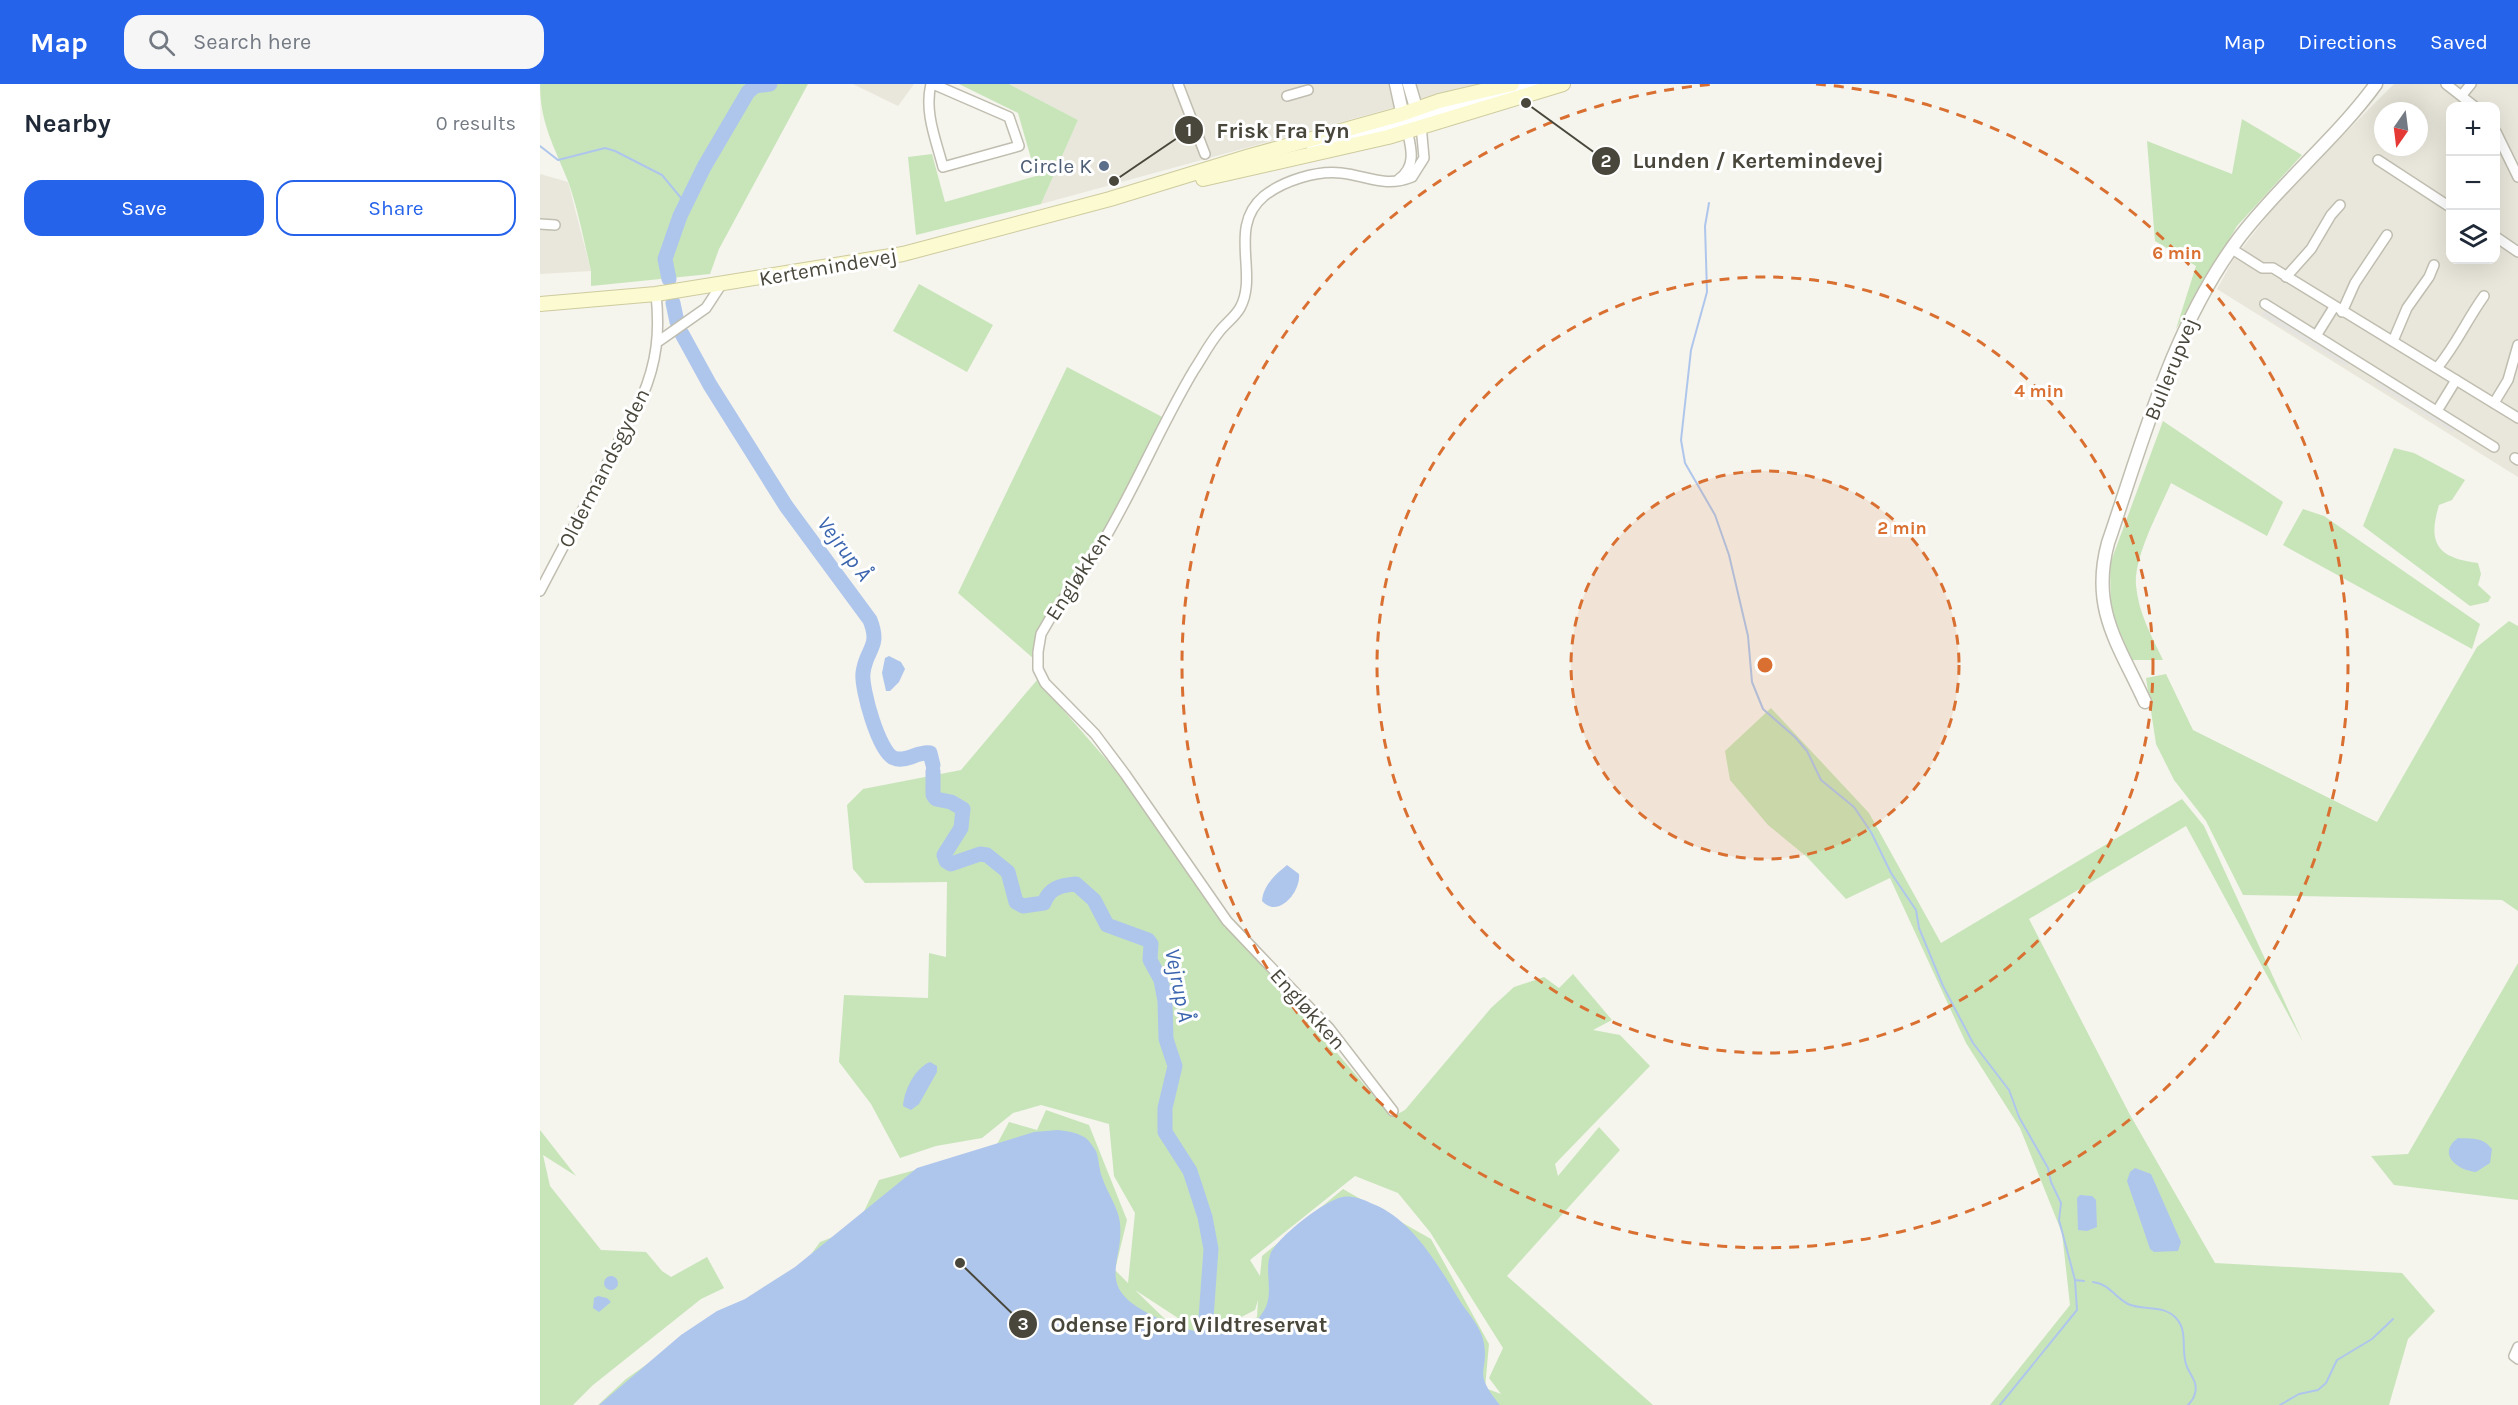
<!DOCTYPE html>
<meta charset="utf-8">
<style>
:root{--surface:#fff;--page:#f6f6f7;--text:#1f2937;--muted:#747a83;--line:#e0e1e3;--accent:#2563eb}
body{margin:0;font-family:Karla,sans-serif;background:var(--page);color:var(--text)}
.controls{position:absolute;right:18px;top:18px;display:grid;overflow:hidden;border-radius:12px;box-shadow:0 6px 24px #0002}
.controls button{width:54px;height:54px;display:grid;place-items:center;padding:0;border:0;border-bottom:2px solid var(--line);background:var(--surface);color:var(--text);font:30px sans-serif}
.compass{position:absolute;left:1834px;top:18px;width:54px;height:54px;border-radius:50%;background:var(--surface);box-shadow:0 6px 24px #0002;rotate:194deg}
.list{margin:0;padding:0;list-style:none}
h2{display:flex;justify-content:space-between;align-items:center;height:78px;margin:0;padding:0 24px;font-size:26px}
h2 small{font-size:20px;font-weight:400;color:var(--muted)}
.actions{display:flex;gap:12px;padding:18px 24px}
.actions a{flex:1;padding:14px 0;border:2px solid var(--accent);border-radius:18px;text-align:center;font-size:21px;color:var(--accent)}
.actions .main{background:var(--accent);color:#fff}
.icon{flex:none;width:33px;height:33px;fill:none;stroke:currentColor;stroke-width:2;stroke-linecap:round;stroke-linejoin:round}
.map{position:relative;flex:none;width:1978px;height:1321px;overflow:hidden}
header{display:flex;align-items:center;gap:36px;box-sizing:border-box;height:84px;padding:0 30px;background:var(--accent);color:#fff}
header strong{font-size:28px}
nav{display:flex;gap:33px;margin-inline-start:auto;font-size:21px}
.search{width:420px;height:54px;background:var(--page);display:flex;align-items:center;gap:15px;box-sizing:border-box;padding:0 21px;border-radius:18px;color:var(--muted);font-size:22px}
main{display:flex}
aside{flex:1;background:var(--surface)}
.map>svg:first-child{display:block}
</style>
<header>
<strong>Map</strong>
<div class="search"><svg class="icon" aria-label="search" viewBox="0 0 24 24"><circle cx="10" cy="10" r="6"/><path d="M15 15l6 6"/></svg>Search here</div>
<nav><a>Map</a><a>Directions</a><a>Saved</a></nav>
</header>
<main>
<aside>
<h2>Nearby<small>0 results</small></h2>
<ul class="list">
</ul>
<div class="actions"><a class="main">Save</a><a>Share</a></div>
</aside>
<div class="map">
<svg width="1978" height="1321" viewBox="0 0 1978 1321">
<rect width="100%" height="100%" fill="#f5f4ed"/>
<!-- residential -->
<g fill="#e9e7db" fill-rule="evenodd">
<polygon points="313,0 374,0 358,22"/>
<polygon points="469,0 940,0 501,120 538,36"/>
<path d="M1854,0H1978V393L1677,205L1693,176L1744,110ZM1910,22H1956V176H1910ZM1843,27H1879V63H1843Z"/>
<polygon points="0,90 28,98 51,187 0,190"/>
</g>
<!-- green -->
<g fill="#c8e5ba" fill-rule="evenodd">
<path d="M0,0H268L179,165L170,190L51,202V187C44,157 38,125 28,97C14,62 0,39 0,0Z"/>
<polygon points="419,0 469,0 538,36 501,120 376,151 368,73 392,70 405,118 496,92 478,29"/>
<polygon points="1702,35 1762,71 1697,142 1636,245 1656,182 1615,157 1607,57 1692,90"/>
<polygon points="379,200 453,241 427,288 353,247"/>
<path d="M527,283L626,335C603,376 584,422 558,461C535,498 496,529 494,575L418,509Z"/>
<path d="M1623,337L1743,418L1727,452L1631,399C1619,427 1594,472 1596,501C1598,528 1612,553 1623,576H1592L1571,528L1570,480Z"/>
<path d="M1854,364L1874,369L1925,396L1912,416L1899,421C1887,460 1898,474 1938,479L1941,490L1938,501L1951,513L1948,518L1930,522L1823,442Z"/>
<polygon points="1763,425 1784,432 1940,540 1932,565 1743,461"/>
<polygon points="1969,537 1978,542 1978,827 1962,816 1703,811 1666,737 1634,696 1616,660 1606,594 1626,590 1653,646 1837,738 1937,563"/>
<path d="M497,596L578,689L685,844L689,843L852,1033L865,1026L951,924L974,903L1004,893L1019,904L1033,890L1072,936L1053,946L1080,951L1110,982L1015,1080L1018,1092L1059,1043L1080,1066L967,1192L1113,1321H58L86,1295L188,1223L243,1209L280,1158L316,1144L339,1096L455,1064L469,1038L497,1046L506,1026L549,1041L587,1136L575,1186L588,1199L595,1129L574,1092L569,1040L501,1021L473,1029L442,1054L396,1062L360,1074L331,1020L299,978L304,911L388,914L389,869L406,873L407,798L325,799L313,785L307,721L323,705L421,686ZM815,1092L858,1109L890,1148L963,1264L949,1294L961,1310L945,1304L949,1260L891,1155L803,1105L722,1172L720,1192L710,1176ZM595,1206L638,1234L637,1235L627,1237ZM718,1216L717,1233L687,1252L670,1241L684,1242L715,1226Z"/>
<polygon points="1231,624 1329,729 1401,859 1642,715 1664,742 1763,958 1646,742 1489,835 1589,1029 1675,1179 1862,1189 1895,1227 1868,1255 1849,1321 1450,1321 1530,1221 1522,1149 1480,1044 1426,959 1350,794 1306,815 1267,773 1228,741 1190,696 1185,667"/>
<polygon points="1978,879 1978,1116 1854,1101 1831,1072 1868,1070"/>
<polygon points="0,1046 36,1092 3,1071 10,1102 61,1166 106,1168 122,1187 131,1193 167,1173 184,1204 161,1215 53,1301 33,1321 0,1321"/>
</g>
<!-- parking -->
<g fill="#e5e4e0">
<polygon points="1725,225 1809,277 1806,282 1722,231"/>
<polygon points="1838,294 1917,343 1913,348 1835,300"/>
</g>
<!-- water -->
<g fill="#afc6ec">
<polygon points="349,572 361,578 365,585 359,598 350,607 346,607 342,589 345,574"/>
<path d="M747,781L759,790C761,808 738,835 722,817C723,801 736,790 747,781Z"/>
<path d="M390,978L397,982V988L379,1020L371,1026L363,1022C364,1006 375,984 390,978Z"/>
<path d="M518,1046C527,1047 541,1049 548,1056C550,1058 554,1064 556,1067C559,1075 559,1085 562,1093C567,1109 578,1122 580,1139C584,1176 558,1198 599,1224C630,1243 697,1269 723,1228C735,1210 724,1190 730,1171C735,1155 786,1115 803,1113C813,1111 824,1116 833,1120C874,1136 900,1185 922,1220C929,1230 940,1243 943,1255C951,1289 930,1285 960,1321H59L141,1251L177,1227L205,1215L255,1183L377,1084L494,1048Z"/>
<path d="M1918,1054C1934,1055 1942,1053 1952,1065L1950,1079L1936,1088C1916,1086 1897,1069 1918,1054Z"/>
<polygon points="1595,1084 1611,1090 1641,1158 1638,1167 1614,1168 1610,1165 1587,1097 1590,1088"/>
<polygon points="1540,1111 1552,1112 1556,1116 1557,1143 1547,1147 1538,1146 1537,1114"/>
<circle cx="71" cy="1199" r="7"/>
<polygon points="58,1212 67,1214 71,1218 59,1228 53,1224 54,1214"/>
</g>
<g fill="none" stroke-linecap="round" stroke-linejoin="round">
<!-- stream -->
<g stroke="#afc6ec" stroke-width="2">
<polyline points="0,62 18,76 65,64 75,67 122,91 146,120"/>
<polyline points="1169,119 1165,142 1167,208 1151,266 1141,356 1145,379 1175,431 1189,471 1208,552 1212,598 1223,625 1255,653 1267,667 1281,696 1314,723 1331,748 1351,789 1376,826 1379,844 1403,902 1433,959 1469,1006 1479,1033 1508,1084 1511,1098 1521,1119 1519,1136 1535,1196 1537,1226 1460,1321"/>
<polyline points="1535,1196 1544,1197"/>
<path d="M1553,1198C1570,1200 1574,1213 1588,1220C1603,1227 1623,1220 1636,1234C1649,1248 1640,1267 1647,1283C1651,1292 1658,1299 1655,1309C1654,1314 1651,1318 1648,1321"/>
<polyline points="1740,1321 1759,1310 1778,1306 1786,1299 1797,1276 1832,1255 1853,1235"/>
</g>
<!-- river -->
<g stroke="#afc6ec" stroke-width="15">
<polyline points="129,195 125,175 140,132 164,83 208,8 215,2 230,0"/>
<polyline points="133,219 137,238"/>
<path d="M142,250L170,301L246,422L330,536C341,564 326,564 323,589C321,604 339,669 354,674C365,679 378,667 390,669L393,681"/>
<path d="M393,687V711L396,715L411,718L423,725L421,744L404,771L406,777L411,780L440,770L447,771L468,788L476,818L483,822L504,819C509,804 521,801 536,800L554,816L567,841L608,856L611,860L610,876L621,896L625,917L626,955L635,982L625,1024V1048L650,1087L665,1133L671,1165L665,1248"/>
</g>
<!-- minor casing -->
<g stroke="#c0beb0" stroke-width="12">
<g id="minor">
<path d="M391,0C384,28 396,56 403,83L479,62L469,33L393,0"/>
<polyline points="638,0 665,70"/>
<polyline points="1906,0 1934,22"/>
<polyline points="1922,11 1931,0"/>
<polyline points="747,12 768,6"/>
<polyline points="1956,48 1978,93"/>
<polyline points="1838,76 1910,123"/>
<path d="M859,95C877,82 871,63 867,46"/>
<polyline points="0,140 15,141"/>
<polyline points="1956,153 1978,168"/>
<polyline points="1692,165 1722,184 1733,184 1978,334"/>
<polyline points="1746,193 1771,165 1791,131 1800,121"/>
<polyline points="1725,220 1954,363"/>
<polyline points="1802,228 1815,199 1847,151"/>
<polyline points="1776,252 1794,223"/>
<polyline points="119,257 166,224 181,201"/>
<polyline points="1853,257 1867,224 1889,193 1894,181"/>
<path d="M1897,284C1917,260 1926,237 1944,212"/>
<polyline points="1954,319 1968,296 1978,261"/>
<polyline points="1897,327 1916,296"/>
<polyline points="1975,374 1978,376"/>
<path d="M0,507L102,313C117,278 120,248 116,210"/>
<path d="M853,1027L789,944L687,837L585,690L555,650L505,599L498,585V568L501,550L508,538C521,515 540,495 555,471C592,412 618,346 654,286C662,274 669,260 679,248C685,240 695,233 700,224C719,190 687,143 724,112C743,97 777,86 801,89C828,92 845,104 872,93L884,74L881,41"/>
<polyline points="1978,1263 1974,1272 1978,1275"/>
</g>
</g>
<!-- tertiary casing -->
<g stroke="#c0beb0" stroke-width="15">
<g id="tertiary">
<polyline points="856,0 864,37"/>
<polyline points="869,0 879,34"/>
<polyline points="867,45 878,33 893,27 995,0"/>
<path d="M773,64C804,55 850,51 873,27"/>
<path d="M1605,618C1579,561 1550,525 1568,459C1604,354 1632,244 1699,154C1741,99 1796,55 1836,0"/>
</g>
</g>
<!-- secondary casing -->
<g stroke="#cecb9e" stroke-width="16">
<g id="secondary">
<polyline points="663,95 848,53 1023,0"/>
<polyline points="0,220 116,210 363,170 570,115 710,72 862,30 899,17 972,0"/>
</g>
</g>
<!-- minor -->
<use href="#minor" stroke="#fff" stroke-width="9"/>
<!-- tertiary -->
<use href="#tertiary" stroke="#fff" stroke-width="12"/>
<!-- secondary -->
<use href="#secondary" stroke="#fbfad1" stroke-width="14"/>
</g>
<!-- distance rings -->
<circle cx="1225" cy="581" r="194" fill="#d97031" fill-opacity=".12"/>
<g fill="none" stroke="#d97031" stroke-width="3" stroke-dasharray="10 8">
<circle cx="1225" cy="581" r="194"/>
<circle cx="1225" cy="581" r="388"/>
<path d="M1276 0A583 583 0 1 1 1174 0"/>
</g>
<!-- markers -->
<circle fill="#5c6f8a" stroke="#fff" stroke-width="2" cx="564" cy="82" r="6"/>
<g text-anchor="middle" stroke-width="6" stroke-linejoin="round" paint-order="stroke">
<!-- service labels -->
<g font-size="21" fill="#4e5e75" stroke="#fff" text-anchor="end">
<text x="552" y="89">Circle K</text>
</g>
<!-- street labels -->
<g font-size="21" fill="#49473b" stroke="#fff">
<text transform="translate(288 183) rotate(-10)" y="7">Kertemindevej</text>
<text transform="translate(1631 285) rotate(-68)" y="7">Bullerupvej</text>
<text transform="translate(64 384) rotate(-63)" y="7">Oldermandsgyden</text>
<text transform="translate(538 492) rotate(-57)" y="7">Engløkken</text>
<text transform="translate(768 925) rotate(48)" y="7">Engløkken</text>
</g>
<!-- water labels -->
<g font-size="22" font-style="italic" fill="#3b64ae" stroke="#fff">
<text transform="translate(305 464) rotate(53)" y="8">Vejrup Å</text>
<text transform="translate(640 901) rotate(79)" y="8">Vejrup Å</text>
</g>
</g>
<circle cx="1225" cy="581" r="9" fill="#d97031" stroke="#fff" stroke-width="3"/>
<g font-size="18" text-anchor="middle" font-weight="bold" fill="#d97031" stroke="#fff" stroke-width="6" stroke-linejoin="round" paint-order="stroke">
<text x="1637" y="175">6 min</text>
<text x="1499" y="313">4 min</text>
<text x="1362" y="450">2 min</text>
</g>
<!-- callouts -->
<path fill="none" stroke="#49473b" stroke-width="2" d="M574 97L649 46M986 19L1066 77M420 1179L483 1240"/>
<g fill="#49473b" stroke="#fff" stroke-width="2">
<circle cx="574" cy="97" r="6"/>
<circle cx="986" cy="19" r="6"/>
<circle cx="420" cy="1179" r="6"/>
<circle cx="649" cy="46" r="15"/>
<circle cx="1066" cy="77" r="15"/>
<circle cx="483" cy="1240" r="15"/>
</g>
<g font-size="18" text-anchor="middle" font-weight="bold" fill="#fff">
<text x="649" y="52">1</text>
<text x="1066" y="83">2</text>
<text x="483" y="1246">3</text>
</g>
<g font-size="22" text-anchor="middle" font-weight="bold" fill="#49473b" stroke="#fff" stroke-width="6" stroke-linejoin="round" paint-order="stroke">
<text x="743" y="54">Frisk Fra Fyn</text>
<text x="1218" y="84">Lunden / Kertemindevej</text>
<text x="649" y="1248">Odense Fjord Vildtreservat</text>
</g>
</svg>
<div class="controls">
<button>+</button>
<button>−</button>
<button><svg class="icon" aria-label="layers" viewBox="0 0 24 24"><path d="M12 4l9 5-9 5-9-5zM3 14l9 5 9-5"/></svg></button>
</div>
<svg class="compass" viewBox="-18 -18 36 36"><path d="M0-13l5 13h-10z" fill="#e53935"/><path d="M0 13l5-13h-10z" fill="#747a83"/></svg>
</div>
</main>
